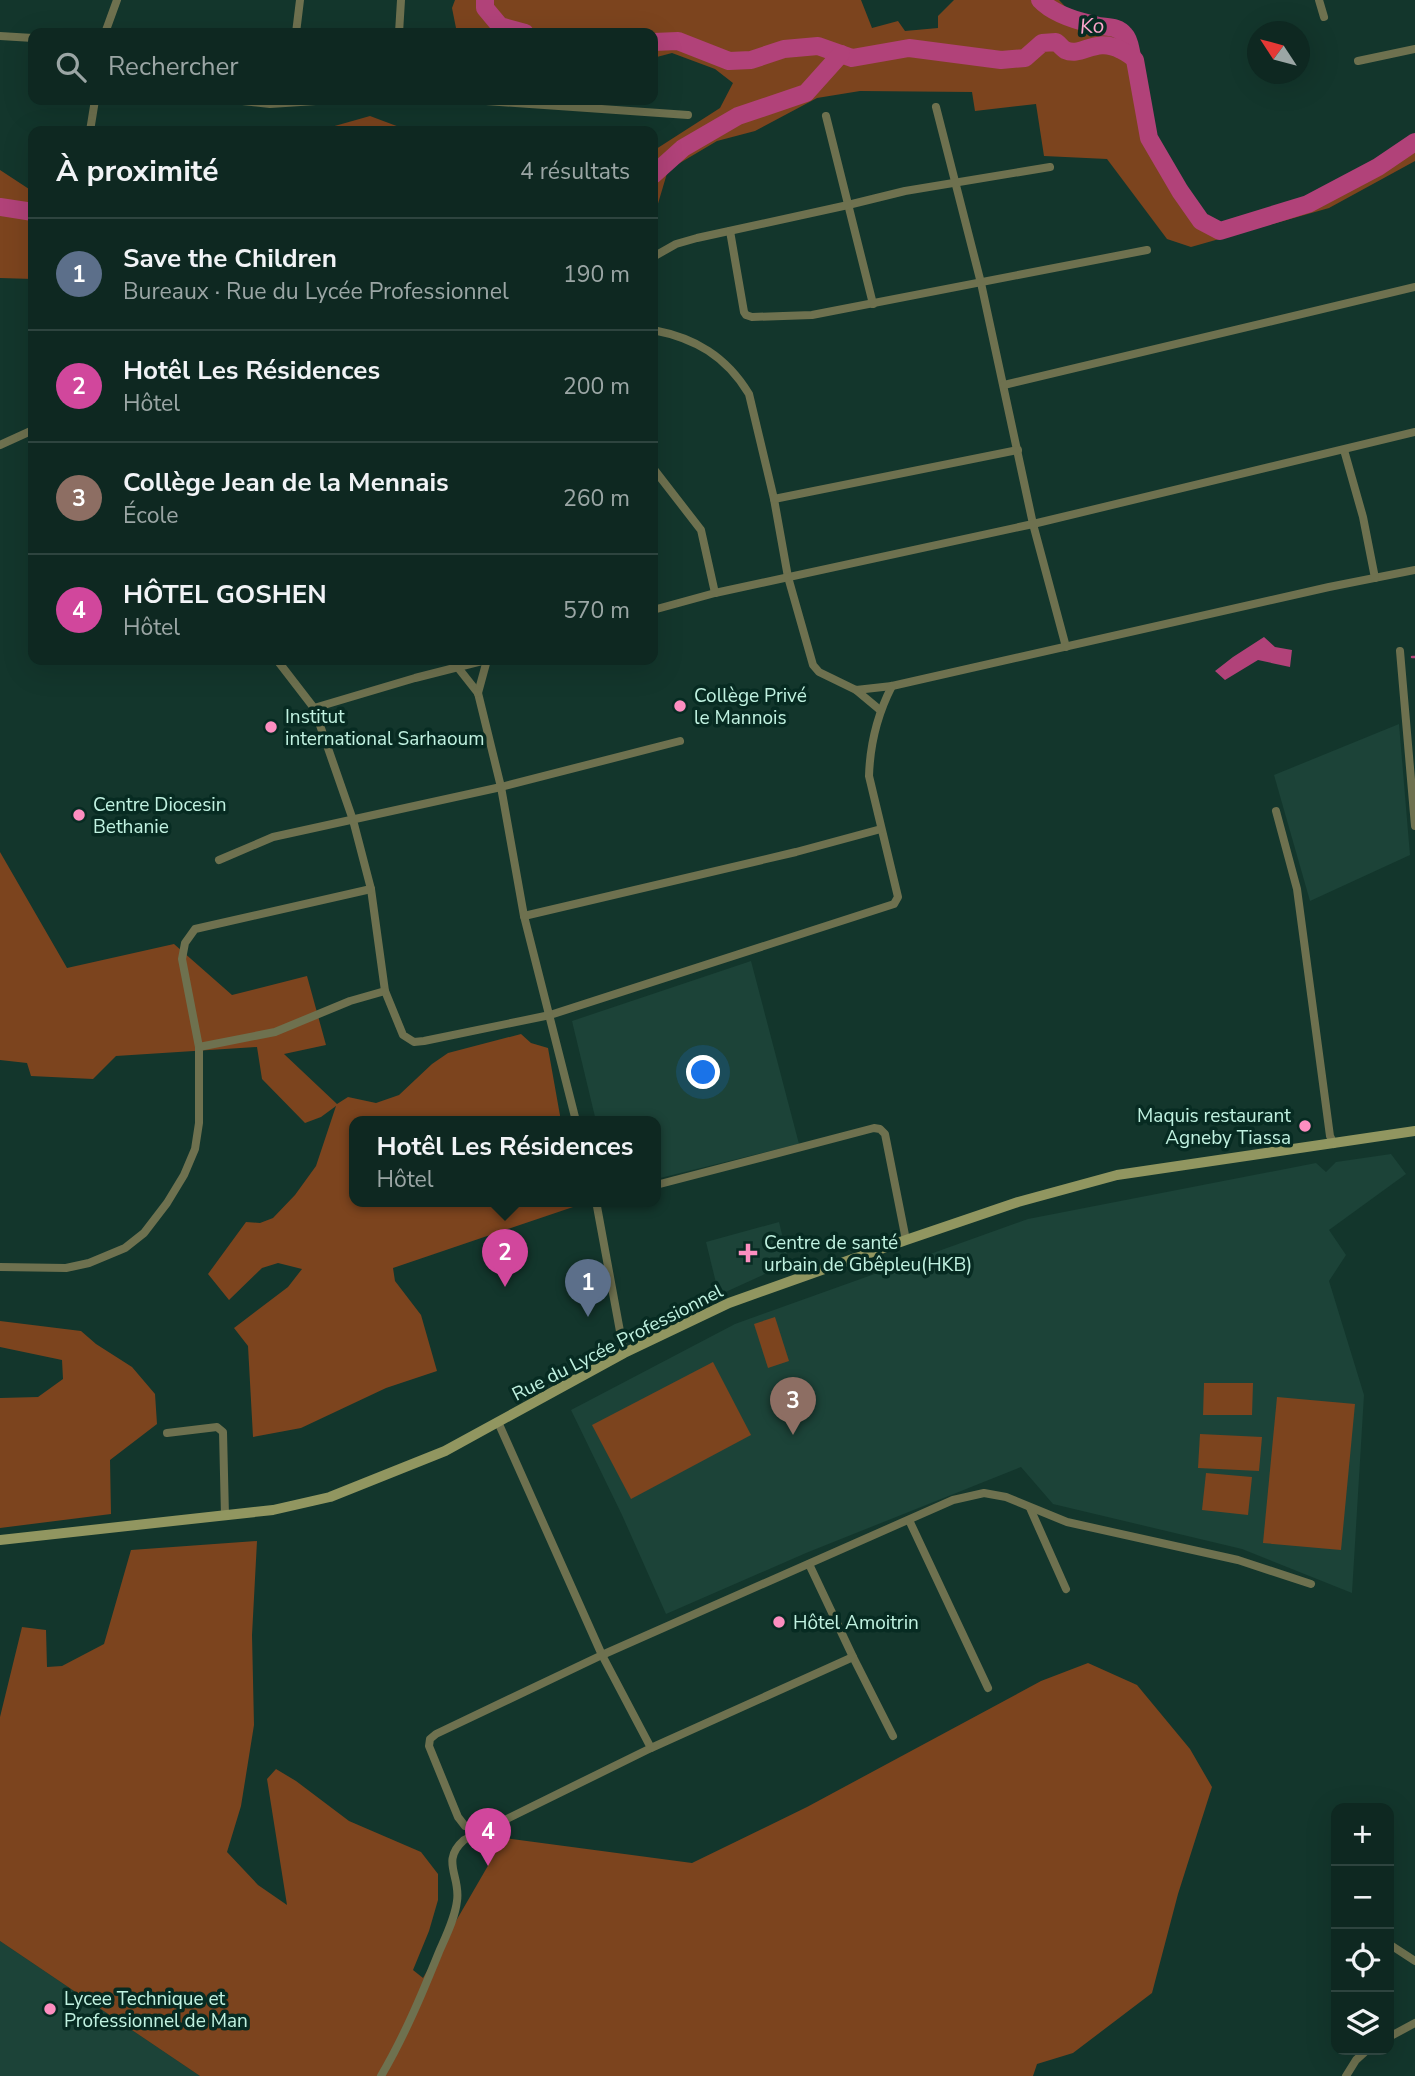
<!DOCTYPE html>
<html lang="fr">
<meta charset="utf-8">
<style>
:root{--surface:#0e2821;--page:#17302a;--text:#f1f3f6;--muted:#9ba6a5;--line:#2e443f;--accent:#fd8ec0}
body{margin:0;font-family:"Nunito Sans",sans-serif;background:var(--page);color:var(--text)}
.controls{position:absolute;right:21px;bottom:21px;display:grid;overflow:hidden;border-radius:14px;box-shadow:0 7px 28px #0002}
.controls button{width:63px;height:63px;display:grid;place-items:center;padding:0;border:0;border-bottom:2px solid var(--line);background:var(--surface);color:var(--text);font:35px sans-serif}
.compass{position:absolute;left:1247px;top:21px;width:63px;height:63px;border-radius:50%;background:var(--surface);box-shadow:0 7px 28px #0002;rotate:306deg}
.you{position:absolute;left:704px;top:1073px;width:24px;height:24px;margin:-18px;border:5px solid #fff;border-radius:50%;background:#1a73e8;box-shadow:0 0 0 10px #1a73e833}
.badge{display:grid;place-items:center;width:46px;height:46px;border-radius:50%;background:var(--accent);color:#fff;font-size:23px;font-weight:700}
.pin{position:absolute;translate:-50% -58px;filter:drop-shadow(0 2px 4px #0008)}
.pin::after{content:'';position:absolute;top:37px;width:24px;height:21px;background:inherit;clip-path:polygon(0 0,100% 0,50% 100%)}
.popup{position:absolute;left:349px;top:1116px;width:312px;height:91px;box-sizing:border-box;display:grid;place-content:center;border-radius:14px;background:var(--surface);filter:drop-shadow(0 2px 5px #0005);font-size:23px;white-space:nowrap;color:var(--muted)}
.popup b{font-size:26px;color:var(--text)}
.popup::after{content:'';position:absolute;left:50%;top:100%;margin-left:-14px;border:14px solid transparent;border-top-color:var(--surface)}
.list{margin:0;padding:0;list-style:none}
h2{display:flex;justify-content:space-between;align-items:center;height:91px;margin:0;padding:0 28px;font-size:30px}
h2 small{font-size:23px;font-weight:400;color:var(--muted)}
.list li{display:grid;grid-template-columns:46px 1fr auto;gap:21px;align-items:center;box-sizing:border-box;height:112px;padding:0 28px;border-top:2px solid var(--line)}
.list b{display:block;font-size:26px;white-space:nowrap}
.list p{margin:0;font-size:23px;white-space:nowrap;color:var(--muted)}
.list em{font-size:23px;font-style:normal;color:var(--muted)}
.icon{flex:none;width:38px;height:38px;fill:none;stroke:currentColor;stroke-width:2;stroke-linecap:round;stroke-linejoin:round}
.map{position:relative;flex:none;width:1415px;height:2076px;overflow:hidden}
.search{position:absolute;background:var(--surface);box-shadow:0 7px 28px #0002;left:28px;top:28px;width:630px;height:77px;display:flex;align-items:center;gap:18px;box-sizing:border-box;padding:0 24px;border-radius:14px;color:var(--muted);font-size:26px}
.panel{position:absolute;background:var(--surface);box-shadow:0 7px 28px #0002;left:28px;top:126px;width:630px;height:539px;border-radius:14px}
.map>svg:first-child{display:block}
</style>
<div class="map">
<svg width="1415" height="2076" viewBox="0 0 1415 2076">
<rect width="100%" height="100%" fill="#13362c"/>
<!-- built -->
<g fill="#1c4338">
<polygon points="1399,724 1410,855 1310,901 1274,775"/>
<polygon points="751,961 799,1144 656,1179 656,1121 596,1121 572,1021"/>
<polygon points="1391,1154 1406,1174 1329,1230 1346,1255 1329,1281 1364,1395 1352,1593 1242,1549 1053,1504 1021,1467 806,1553 666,1614 622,1515 571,1410 735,1324 1028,1219 1316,1163 1326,1172 1336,1162"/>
<polygon points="779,1222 789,1263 719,1295 706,1242"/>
<polygon points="0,1941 200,2076 0,2076"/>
</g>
<!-- green -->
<g fill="#7c441e">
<polygon points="455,0 861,0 872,28 898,21 905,31 938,28 938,16 954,0 1059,0 1077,19 1097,26 1115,27 1126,35 1135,60 1149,138 1180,191 1201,221 1220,231 1308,204 1378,167 1415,142 1415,161 1329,208 1191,247 1167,239 1107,159 1044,156 1036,104 975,111 972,92 860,91 817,98 755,131 717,141 668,170 657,207 653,210 653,151 720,108 733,83 715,69 672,53 653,58 653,33 457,33 452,8"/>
<polygon points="370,116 410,131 317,131"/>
<polygon points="0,170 29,189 33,189 33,279 0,278"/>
<polygon points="0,852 67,968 174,944 232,995 307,976 326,1045 284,1054 337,1104 348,1097 376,1103 399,1095 432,1064 448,1053 521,1034 531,1043 548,1048 561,1121 354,1121 354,1201 576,1201 576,1206 393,1268 395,1281 421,1315 437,1371 386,1388 301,1428 253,1437 248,1346 234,1328 288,1287 302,1269 278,1263 262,1268 229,1300 208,1274 246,1222 260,1223 273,1218 295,1195 316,1166 336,1106 321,1117 305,1123 262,1079 257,1047 116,1056 93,1079 31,1076 27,1063 0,1060"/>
<polygon points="775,1317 789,1361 768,1368 754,1324"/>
<polygon points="0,1321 81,1331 96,1344 132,1367 155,1394 157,1424 110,1460 111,1514 0,1528 0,1398 38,1397 63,1379 62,1360 0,1347"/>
<polygon points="713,1362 751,1435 631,1499 592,1425"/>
<polygon points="1204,1383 1253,1383 1252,1415 1203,1415"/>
<polygon points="1277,1397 1355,1404 1341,1550 1263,1543"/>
<polygon points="1200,1434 1262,1437 1259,1471 1198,1468"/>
<polygon points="1206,1473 1252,1477 1248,1515 1202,1510"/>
<polygon points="257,1541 252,1635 254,1725 241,1806 227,1852 258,1885 287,1905 267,1779 276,1769 296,1781 349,1821 421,1852 438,1874 438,1900 429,1931 413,1970 423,1978 504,1838 692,1863 807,1807 1041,1681 1088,1663 1137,1685 1190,1749 1212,1787 1178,1894 1152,1993 1073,2053 1037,2064 1033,2076 200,2076 0,1941 0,1717 22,1627 46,1630 47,1667 62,1666 104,1644 131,1550"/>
</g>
<!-- water -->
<polygon fill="#b14279" points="1264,637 1275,647 1292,650 1290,667 1258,660 1225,680 1215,671 1233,657"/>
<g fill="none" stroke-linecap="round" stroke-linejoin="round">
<!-- stream -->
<polyline stroke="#b14279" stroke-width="2.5" points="1412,657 1415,657"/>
<!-- river -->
<g stroke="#b14279" stroke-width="18">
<polyline points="485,0 485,8 500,26 525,33"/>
<path d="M1040,0C1053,14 1077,21 1095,25C1105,28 1117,25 1125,35C1130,40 1130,49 1132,56"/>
<path d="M653,42L678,41L729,61L751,60L784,49L818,46L852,58L909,48L1001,60L1025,58L1042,43L1056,42C1059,44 1062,48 1065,50C1082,58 1095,36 1121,50C1127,53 1131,55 1135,60L1149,138L1180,191L1201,221L1220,231L1308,204L1378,167L1415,142"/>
<polyline points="653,175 683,148 738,116 806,93 841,54"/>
<polyline points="0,207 33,212"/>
</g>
<!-- minor -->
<g stroke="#6e714f" stroke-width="8">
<polyline points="1319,0 1324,17"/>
<polyline points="105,33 117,0"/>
<polyline points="296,33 300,0"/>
<polyline points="399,33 401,0"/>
<polyline points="0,36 33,38"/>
<polyline points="1358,61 1415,49"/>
<polyline points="233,100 270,104 331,100"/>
<polyline points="472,100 688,115"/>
<polyline points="936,107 981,283 1033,524 1066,647"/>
<polyline points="826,116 873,304"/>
<polyline points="90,131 95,100"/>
<polyline points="730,231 744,312 746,315 752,317 812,315 1147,250"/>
<polyline points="653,257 676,244 697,238 848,205 905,191 1050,167"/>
<path d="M653,330C695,338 726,356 749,394L774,499L788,577L813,665L819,672L856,690L892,686L1329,587L1415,570"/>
<polyline points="1004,385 1415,287"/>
<polyline points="0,445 33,430"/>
<polyline points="1344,450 1363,517 1375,578"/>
<polyline points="653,468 701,530 715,593"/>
<polyline points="774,499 1018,450"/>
<polyline points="653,610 715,593 1033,524 1415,432"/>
<polyline points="1400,651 1415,826"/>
<path d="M277,660L314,708L353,820L371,889L385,991L403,1035L414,1042L424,1041L550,1015L894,904L898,897L869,776C870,744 877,715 892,686"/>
<polyline points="452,660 478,693 501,787 524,916 576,1121"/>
<polyline points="856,690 880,710"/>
<polyline points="478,693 487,660"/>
<polyline points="314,708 415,678 486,660"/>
<polyline points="1276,811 1297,889 1330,1136 1334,1144"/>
<polyline points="219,860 273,837 501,787 680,741"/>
<polyline points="524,916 796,852 881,829"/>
<polyline points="199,1047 182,959 185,943 195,929 371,889"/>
<polyline points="656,1185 874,1128 880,1129 885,1134 906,1240"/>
<polyline points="596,1201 624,1353"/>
<polyline points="0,1267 66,1268 89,1263 125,1248 144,1233 167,1203 184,1175 195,1149 199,1123 199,1047 275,1032 350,1001 385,991"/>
<polyline points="498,1422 602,1655 651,1748"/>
<polyline points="167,1433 217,1427 223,1432 225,1516"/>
<polyline points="1030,1508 1066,1589"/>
<polyline points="909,1520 988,1688"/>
<polyline points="809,1564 853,1657 893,1736"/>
<polyline points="485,1830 465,1826 458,1817 429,1746 430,1739 436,1734 602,1655 953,1500 984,1493 1006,1497 1067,1522 1238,1560 1311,1584"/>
<polyline points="1389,1944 1415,1961"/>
<polyline points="1389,2037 1415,2023"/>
<path d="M381,2076C404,2037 422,1994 439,1952C446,1936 455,1918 457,1901C461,1876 440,1861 464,1840L651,1748L853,1657"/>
<polyline points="1346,2076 1356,2060 1367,2050"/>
</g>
<!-- secondary -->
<polyline stroke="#919660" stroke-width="10" points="0,1540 273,1510 330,1497 445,1451 624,1353 729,1303 906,1240 1018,1202 1117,1175 1415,1131"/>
</g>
<!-- markers -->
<g fill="#fd8ec0" stroke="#072b22" stroke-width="2.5">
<circle cx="680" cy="706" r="7"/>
<circle cx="271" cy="727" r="7"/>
<circle cx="79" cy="815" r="7"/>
<circle cx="1305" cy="1126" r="7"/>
<path d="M744.5 1242.5h7v7h7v7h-7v7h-7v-7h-7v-7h7z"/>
<circle cx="779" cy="1622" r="7"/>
<circle cx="50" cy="2009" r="7"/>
</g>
<g text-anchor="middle" stroke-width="7" stroke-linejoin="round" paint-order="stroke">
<!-- poi labels -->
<g font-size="19" fill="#c1f2e1" stroke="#072b22" text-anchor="start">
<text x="694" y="702">Collège Privé<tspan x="694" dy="22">le Mannois</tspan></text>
<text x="285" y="723">Institut<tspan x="285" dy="22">international Sarhaoum</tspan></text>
<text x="93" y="811">Centre Diocesin<tspan x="93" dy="22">Bethanie</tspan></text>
<text x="1291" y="1122" text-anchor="end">Maquis restaurant<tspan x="1291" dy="22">Agneby Tiassa</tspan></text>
<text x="764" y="1249">Centre de santé<tspan x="764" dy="22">urbain de Gbêpleu(HKB)</tspan></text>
<text x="793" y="1629">Hôtel Amoitrin</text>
<text x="64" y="2005">Lycee Technique et<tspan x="64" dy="22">Professionnel de Man</tspan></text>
</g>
<!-- street labels -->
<g font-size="19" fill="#c1f2e1" stroke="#072b22">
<text transform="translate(617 1342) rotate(-27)" y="7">Rue du Lycée Professionnel</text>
</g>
<!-- water labels -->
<g font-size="21" font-style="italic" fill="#fca5cb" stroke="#072b22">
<text transform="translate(1092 26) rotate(-4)" y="7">Ko</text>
</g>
</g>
</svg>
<div class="controls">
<button>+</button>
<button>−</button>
<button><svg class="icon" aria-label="locate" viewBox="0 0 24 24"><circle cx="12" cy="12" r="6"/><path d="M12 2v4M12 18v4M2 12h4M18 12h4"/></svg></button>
<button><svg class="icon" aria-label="layers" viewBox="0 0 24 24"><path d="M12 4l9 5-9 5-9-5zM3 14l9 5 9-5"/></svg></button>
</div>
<svg class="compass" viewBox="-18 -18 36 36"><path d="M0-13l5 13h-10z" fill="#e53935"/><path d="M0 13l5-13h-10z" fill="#9ba6a5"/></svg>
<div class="you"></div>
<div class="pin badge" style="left:588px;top:1317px;background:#5c6f8a">1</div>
<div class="pin badge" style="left:505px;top:1287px;background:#d1479c">2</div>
<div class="popup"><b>Hotêl Les Résidences</b>Hôtel</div>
<div class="pin badge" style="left:793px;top:1435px;background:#8d6e63">3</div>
<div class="pin badge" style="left:488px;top:1866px;background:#d1479c">4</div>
<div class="search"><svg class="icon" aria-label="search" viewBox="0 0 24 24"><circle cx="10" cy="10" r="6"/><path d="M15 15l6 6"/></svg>Rechercher</div>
<section class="panel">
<h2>À proximité<small>4 résultats</small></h2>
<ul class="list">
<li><span class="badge" style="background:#5c6f8a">1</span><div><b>Save the Children</b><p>Bureaux · Rue du Lycée Professionnel</p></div><em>190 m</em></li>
<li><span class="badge" style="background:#d1479c">2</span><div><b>Hotêl Les Résidences</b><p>Hôtel</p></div><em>200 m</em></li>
<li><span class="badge" style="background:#8d6e63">3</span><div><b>Collège Jean de la Mennais</b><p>École</p></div><em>260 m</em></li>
<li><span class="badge" style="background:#d1479c">4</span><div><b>HÔTEL GOSHEN</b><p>Hôtel</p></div><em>570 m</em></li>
</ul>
</section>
</div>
